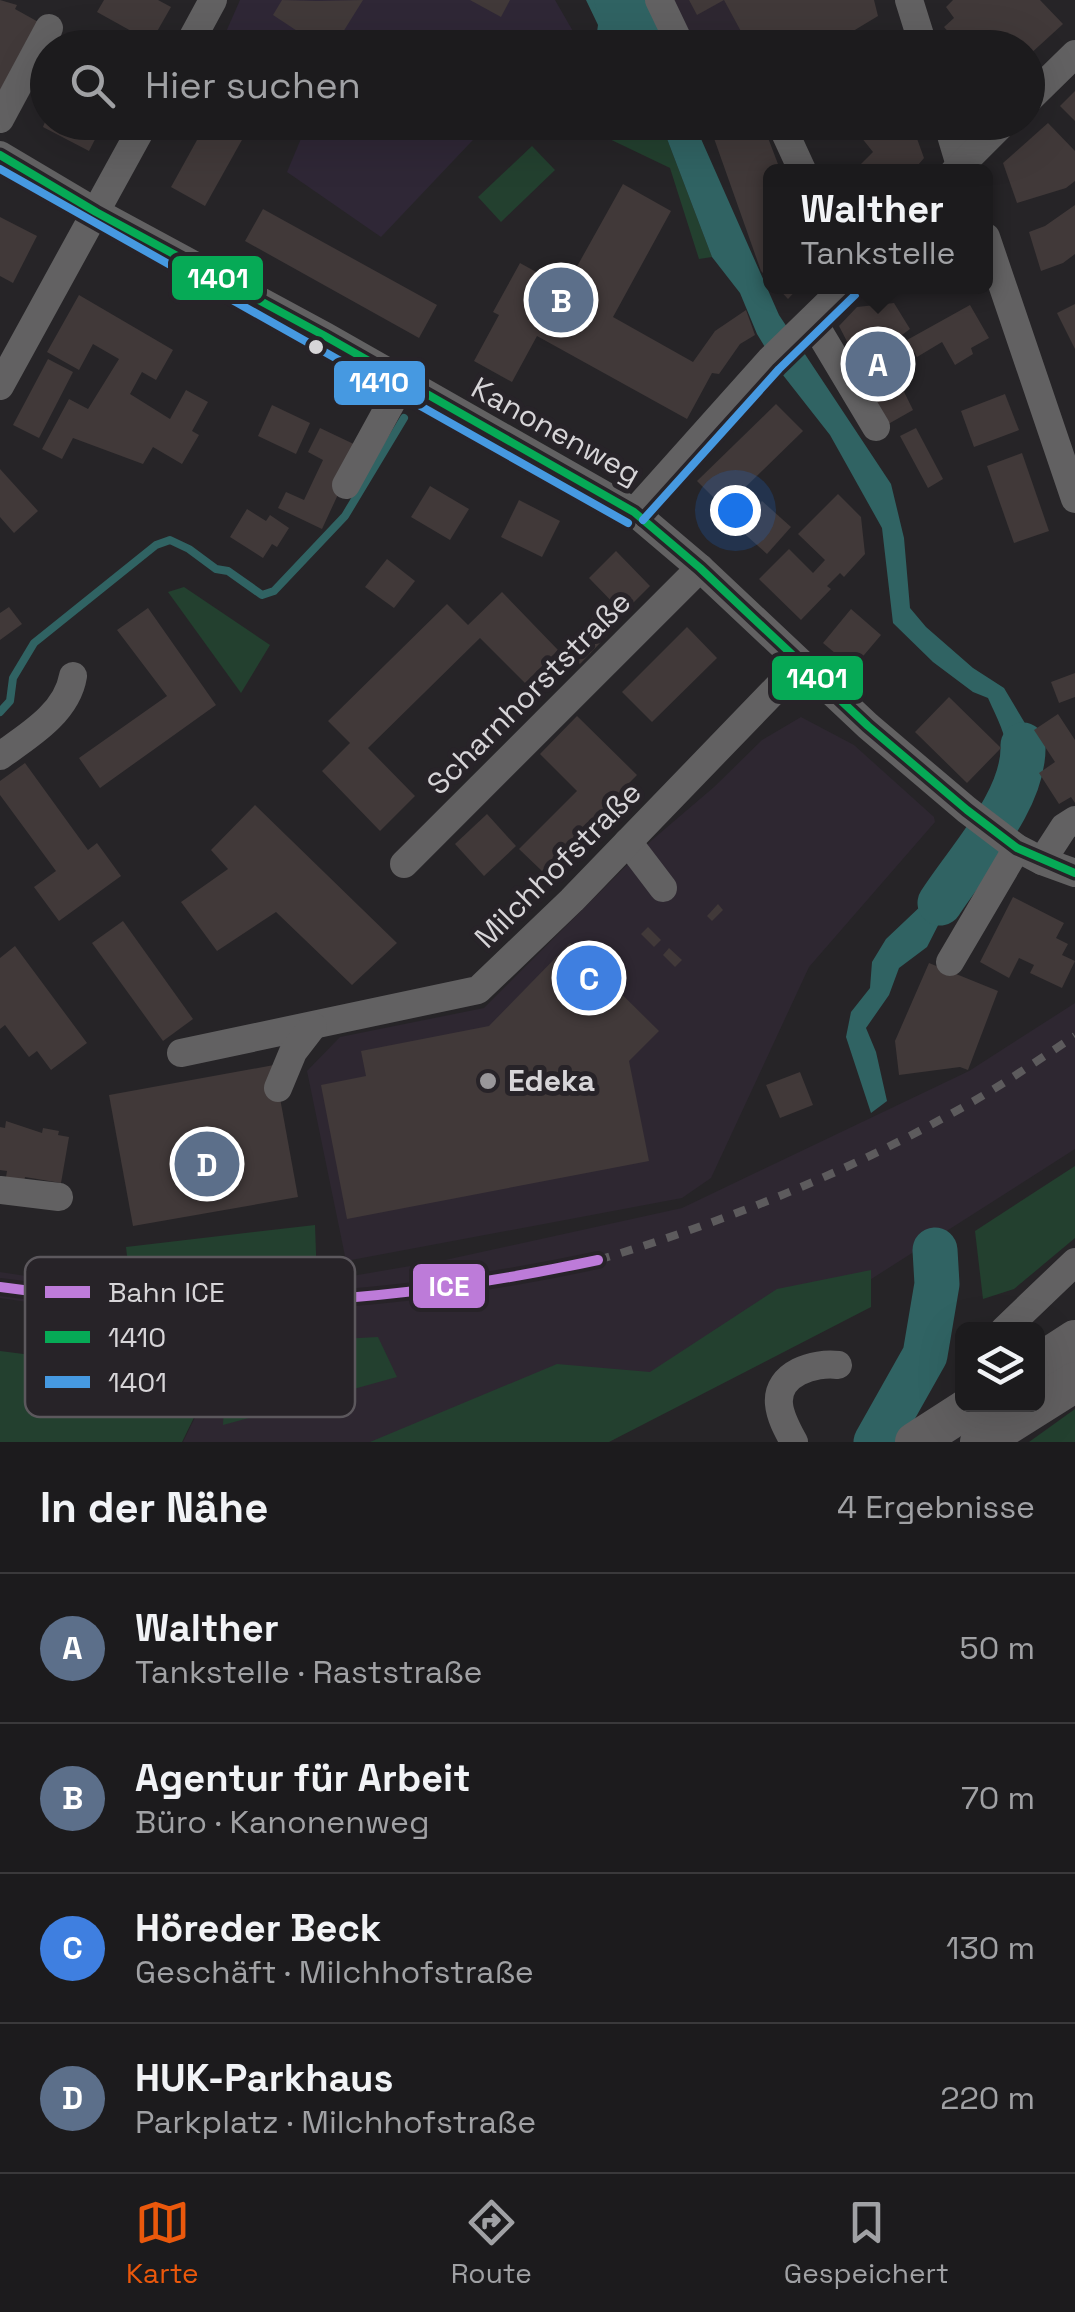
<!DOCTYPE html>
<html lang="de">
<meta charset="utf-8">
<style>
:root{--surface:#1c1b1d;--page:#252426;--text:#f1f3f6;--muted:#a0a1a4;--line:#3a393b;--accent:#ea580c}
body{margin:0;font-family:"Space Grotesk",sans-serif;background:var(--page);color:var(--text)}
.controls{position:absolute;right:30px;bottom:30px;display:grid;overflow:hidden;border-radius:15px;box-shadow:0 10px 40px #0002}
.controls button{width:90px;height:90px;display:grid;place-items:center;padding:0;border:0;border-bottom:2px solid var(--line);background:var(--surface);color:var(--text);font:50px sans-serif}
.you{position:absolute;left:735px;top:510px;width:35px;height:35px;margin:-25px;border:8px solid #fff;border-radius:50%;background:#1a73e8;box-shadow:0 0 0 15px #1a73e833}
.badge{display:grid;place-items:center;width:65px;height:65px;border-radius:50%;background:var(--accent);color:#fff;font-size:32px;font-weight:700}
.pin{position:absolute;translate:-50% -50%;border:5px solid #fff;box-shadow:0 2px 10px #0006}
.popup{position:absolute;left:763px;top:164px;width:230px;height:130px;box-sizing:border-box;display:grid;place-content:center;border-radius:15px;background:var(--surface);filter:drop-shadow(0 2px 8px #0005);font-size:32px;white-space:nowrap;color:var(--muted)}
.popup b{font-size:38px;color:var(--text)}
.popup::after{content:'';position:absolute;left:50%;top:100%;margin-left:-20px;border:20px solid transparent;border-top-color:var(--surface)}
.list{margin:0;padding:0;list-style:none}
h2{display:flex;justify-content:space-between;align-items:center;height:130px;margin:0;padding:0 40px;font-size:42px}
h2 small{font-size:32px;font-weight:400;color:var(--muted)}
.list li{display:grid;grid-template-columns:65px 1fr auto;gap:30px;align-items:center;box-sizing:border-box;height:150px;padding:0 40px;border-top:2px solid var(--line)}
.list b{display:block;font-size:38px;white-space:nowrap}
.list p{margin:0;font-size:32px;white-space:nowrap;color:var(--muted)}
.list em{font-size:32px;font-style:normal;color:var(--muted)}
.icon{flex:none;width:55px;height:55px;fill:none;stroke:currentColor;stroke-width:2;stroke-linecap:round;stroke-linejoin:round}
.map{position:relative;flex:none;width:1075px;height:1442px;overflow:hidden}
.search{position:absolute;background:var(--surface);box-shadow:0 10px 40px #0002;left:30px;right:30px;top:30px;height:110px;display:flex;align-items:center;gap:25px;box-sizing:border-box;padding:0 35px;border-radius:55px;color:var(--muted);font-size:38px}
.sheet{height:730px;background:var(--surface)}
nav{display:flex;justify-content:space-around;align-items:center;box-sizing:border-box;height:140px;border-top:2px solid var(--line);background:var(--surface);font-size:28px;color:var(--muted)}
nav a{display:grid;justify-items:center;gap:5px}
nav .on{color:var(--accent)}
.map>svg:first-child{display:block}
</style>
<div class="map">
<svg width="1075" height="1442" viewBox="0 0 1075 1442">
<rect width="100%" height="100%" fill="#262427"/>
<!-- built -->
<g fill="#2e2731">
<polygon points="666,0 861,0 774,48 690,47"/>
<polygon points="801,717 854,745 934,817 935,822 809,967 711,1178 682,1198 346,1261 307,1071 340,1037 484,1008 652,840 714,787 762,740"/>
<polygon points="1075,1003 1075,1149 840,1299 604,1442 183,1442 209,1389 224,1318 102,1313 0,1298 0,1272 138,1293 317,1282 445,1260 682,1208 969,1071"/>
</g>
<!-- education -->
<g fill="#2f2736">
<polygon points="240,0 555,0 574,33 561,48 233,48 222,41"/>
<polygon points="308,122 489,122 489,123 381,237 287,172"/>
</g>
<!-- green -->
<g fill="#23402f">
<polygon points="576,123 661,123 712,257 699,259 670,168"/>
<polygon points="532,146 555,170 501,222 478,197"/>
<polygon points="184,587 270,645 241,693 168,592"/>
<polygon points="1075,1166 1075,1238 1014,1289 983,1299 975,1231"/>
<polygon points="315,1225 317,1282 231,1287 130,1281 126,1247"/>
<polygon points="871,1270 871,1307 609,1442 370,1442 557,1364 650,1372 777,1289"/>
<polygon points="378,1337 397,1377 223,1425 227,1345"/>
<polygon points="0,1351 213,1378 182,1442 0,1442"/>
<polygon points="1075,1409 1075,1442 1029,1442"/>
</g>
<!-- water -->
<g fill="#306363">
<polygon points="586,0 611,0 623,40 633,47 602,47 605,42 597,32 598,25"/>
<path d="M661,123H694L779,315L891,484L904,538L910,608L926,627L973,668L1004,688L1032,735V762L1009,806L990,792C1013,746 1009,744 988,698L973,692L933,662L893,623L882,528L830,435L779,370L757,334L740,293L712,257Z"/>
<polygon points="963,843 983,860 954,894 927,947 899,968 889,995 866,1028 876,1052 887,1101 871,1113 846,1037 851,1012 870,988 872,962 886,939 924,903"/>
<path d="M924,1295L943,1302L930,1357L934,1360L914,1407L868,1439L904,1372L910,1351H914C922,1333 918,1315 924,1295Z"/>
</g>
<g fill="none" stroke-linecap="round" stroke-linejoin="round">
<!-- stream -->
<polyline stroke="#306363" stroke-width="8" points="0,712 10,701 13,678 34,643 156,545 170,540 189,549 216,569 228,571 262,595 274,591 345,516 404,418"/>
<!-- river -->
<g stroke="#306363" stroke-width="45">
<polyline points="617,0 636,20 652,48"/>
<path d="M940,903C969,858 1025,800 1023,745"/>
<polyline points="876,1442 925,1355 937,1284 935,1250"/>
</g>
</g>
<!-- building -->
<g fill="#413939">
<polygon points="0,0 17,5 15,9 42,24 0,98"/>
<polygon points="104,0 158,0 171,7 151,42 97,12"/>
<polygon points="282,0 317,1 363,0 333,48 323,48 273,15"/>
<polygon points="470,0 510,0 501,17"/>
<polygon points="689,0 874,0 878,16 825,48 750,48 724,0 697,15"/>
<polygon points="953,0 1040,0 1063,24 1028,56 1028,48 963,48 944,27 954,18 946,7"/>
<polygon points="90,36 112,48 83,48"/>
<polygon points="1075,91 1075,121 1060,106"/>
<polygon points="45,122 104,122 89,151 43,127"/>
<polygon points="207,122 252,122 205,206 171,187"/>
<polygon points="721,122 762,122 781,172 770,172 770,281 761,271 710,127"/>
<polygon points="825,122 911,122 924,158 912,172 853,172 873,152 857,132 829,139"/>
<polygon points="1048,123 1075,151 1075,181 1066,188 1017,203 1003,163"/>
<polygon points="623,184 671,211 613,317 693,362 715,331 746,310 755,335 740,344 719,374 712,373 687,419 537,336 512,382 474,361 499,315 493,312 520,263 565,288"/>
<polygon points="1075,205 1075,254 1063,263 1041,271 1029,232 1045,226"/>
<polygon points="263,209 437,305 419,338 245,241"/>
<polygon points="0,217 37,236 13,283 0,276"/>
<polygon points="776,286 800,286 788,299"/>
<polygon points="915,286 938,286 938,287 918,294"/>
<polygon points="79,295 173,350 156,380 142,372 130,394 170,419 186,390 208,402 192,431 199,435 182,464 153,447 143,464 73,438 62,459 42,449 69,399 88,409 119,359 93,344 79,370 47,352"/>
<polygon points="894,303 910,329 883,349 913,410 883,427 851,362 857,361 839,326 857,307"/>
<polygon points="1075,304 1075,349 1057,313"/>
<polygon points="970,305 989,338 971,348 973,354 955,365 942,342 917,357 907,340"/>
<polygon points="48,359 73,372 39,438 13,425"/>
<polygon points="1005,394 1019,430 974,447 961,411"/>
<polygon points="776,404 803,431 724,508 697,481"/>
<polygon points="272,405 310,423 296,454 258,436"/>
<polygon points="320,428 360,447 322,529 278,508 286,492 304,500 323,460 308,452"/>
<polygon points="916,428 943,479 928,488 900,436"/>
<polygon points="1022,453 1049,531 1014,543 987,466"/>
<polygon points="0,469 38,511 14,533 0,517"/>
<polygon points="430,486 469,509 450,540 411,517"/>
<polygon points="838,494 861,517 865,554 844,577 840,573 827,586 831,589 801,620 759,579 789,549 813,573 825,560 798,534"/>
<polygon points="519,500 560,521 542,557 501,537"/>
<polygon points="762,501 791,527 767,554 738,528"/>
<polygon points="247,509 266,521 270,515 289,528 277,547 272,544 263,558 230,537"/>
<polygon points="616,551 650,586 623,613 589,578"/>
<polygon points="387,559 415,581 394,608 365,587"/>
<polygon points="502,592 558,650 525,683 480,638 368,748 415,796 380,831 322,771 350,743 328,721 447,604 468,625"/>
<polygon points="606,604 622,620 580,664 563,648"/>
<polygon points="9,607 22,624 0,640 0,613"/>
<polygon points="148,608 216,705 100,788 79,758 167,696 117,630"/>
<polygon points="851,609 881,635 853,668 823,643"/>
<polygon points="687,627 717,658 652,722 622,692"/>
<polygon points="1075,673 1075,697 1059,703 1051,682"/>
<polygon points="949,697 1001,748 967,783 915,732"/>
<polygon points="1058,714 1075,740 1075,803 1071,797 1059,804 1039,773 1055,762 1034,730"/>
<polygon points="577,716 637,775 542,871 519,849 577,791 540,754"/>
<polygon points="25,763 88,850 97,843 121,876 59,921 34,887 56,871 0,795 0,781"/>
<polygon points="255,805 397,943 352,985 276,912 217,951 181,902 228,869 211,850"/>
<polygon points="487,814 516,846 484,876 455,844"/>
<polygon points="1013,897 1064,923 1056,938 1068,944 1062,955 1075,961 1062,988 1030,973 1034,965 1019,958 1009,978 980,962"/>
<polygon points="718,904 723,910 712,921 707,916"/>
<polygon points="123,921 193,1019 163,1041 92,943"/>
<polygon points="648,927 661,940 654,947 641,934"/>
<polygon points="570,943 659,1031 629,1061 649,1161 347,1219 321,1085 366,1076 361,1051 489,1026"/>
<polygon points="15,946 87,1043 51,1070 37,1051 29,1057 5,1025 0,1029 0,958"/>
<polygon points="669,948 682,960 675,967 663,955"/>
<polygon points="929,963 998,991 968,1070 960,1067 899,1075 895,1041"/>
<polygon points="274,1065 298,1197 133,1226 109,1095"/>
<polygon points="800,1072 813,1105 780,1118 766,1085"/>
<polygon points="6,1121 42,1133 43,1128 59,1131 58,1135 69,1137 61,1183 25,1177 23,1186 5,1183 7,1171 0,1170 0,1127 5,1128"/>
</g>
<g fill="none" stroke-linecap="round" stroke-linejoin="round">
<!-- minor -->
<g stroke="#626162" stroke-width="28">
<polyline points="659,0 682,48"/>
<polyline points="909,0 924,48"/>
<polyline points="187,48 213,0"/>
<polyline points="1028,100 1075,54"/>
<polyline points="0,119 49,28"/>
<polyline points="780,122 803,172"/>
<polyline points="947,122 962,172"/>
<polyline points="0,155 96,212 325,336 634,512 700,568 868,726 967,810 1017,848 1042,861 1075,873"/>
<polyline points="954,172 1004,122"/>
<polyline points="986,237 1075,499"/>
<polyline points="812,320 876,427"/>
<polyline points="0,386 145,122"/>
<polyline points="346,485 402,383"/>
<polyline points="634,512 770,360 846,286"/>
<path d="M0,756C28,736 67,713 73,676"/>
<polyline points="628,842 663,888"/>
<polyline points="1042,861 1064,827 1075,820"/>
<polyline points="404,864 700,568"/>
<polyline points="950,962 1017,848"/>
<polyline points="181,1053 478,990 572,900 800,664"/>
<polyline points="278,1088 293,1052 313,1026"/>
<polyline points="0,1190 59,1197"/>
<polyline points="1004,1330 1075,1262"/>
<path d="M794,1442C788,1431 780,1417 779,1404C776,1373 815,1362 838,1365"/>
</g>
<!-- highway -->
<g stroke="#615f60" stroke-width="40">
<polyline points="1038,1364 1075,1340"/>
<polyline points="980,1442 1075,1382"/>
</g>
<!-- rail -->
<path stroke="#5d5b5d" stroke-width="8" stroke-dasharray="12 12" stroke-linecap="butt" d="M598,1260C728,1221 854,1170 972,1102C1007,1082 1041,1058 1075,1036"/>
<!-- highway-bridge -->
<polyline stroke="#615f60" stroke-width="40" points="915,1442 974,1404"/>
<!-- bus-1 casing -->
<g stroke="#272328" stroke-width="15">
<polyline id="bus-1" points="0,155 96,212 325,336 634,512 700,568 868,726 967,810 1017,848 1075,873"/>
</g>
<!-- bus-2 casing -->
<g stroke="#272328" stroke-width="15">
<g id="bus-2">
<polyline points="0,169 628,523"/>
<polyline points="643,520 779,369 855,295"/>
</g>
</g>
<!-- bus-1 -->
<use href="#bus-1" stroke="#06aa56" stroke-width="8"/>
<!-- bus-2 -->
<use href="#bus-2" stroke="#4699e1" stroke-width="8"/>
<!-- rail-1 casing -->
<g stroke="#272328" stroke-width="18">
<path id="rail-1" d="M0,1287C209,1316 392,1304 598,1260"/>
</g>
<!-- rail-1 -->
<use href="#rail-1" stroke="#bd7bd9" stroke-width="10"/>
</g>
<!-- markers -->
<circle fill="#d7d5d8" stroke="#272328" stroke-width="4" cx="316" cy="347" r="9"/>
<circle fill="#99979a" stroke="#272328" stroke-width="4" cx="488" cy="1081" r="10"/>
<g text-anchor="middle" stroke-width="10" stroke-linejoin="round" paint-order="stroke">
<!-- street labels -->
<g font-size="30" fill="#d7d5d8" stroke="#272328">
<text transform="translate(556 431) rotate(29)" y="10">Kanonenweg</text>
<text transform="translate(529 693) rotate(-45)" y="10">Scharnhorststraße</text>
<text transform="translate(558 865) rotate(-45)" y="10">Milchhofstraße</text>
</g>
<!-- poi labels -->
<g font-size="30" font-weight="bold" fill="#d7d5d8" stroke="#272328" text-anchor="start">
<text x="508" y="1091">Edeka</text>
</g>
</g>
<!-- legend -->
<rect x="25" y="1257" width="330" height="160" rx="15" fill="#272328" stroke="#5c585d" stroke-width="2.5"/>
<rect x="45" y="1286" width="45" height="12" fill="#bd7bd9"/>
<rect x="45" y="1331" width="45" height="12" fill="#06aa56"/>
<rect x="45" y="1376" width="45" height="12" fill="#4699e1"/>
<g font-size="28" fill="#d7d5d8">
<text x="108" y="1302">Bahn ICE</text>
<text x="108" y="1347">1410</text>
<text x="108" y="1392">1401</text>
</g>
<g stroke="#272328" stroke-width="4">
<rect x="170" y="254" width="95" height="48" rx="10" fill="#06aa56"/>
<rect x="332" y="359" width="95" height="48" rx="10" fill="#4699e1"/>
<rect x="770" y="654" width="95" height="48" rx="10" fill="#06aa56"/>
<rect x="411" y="1262" width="76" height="48" rx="10" fill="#bd7bd9"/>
</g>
<g font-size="28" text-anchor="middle" font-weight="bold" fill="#fff">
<text x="218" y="288">1401</text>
<text x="379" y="392">1410</text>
<text x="817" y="688">1401</text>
<text x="449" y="1296">ICE</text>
</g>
</svg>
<div class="controls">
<button><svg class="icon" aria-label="layers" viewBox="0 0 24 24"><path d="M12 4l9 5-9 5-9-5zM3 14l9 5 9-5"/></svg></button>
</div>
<div class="you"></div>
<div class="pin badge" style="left:878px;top:364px;background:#5c6f8a">A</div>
<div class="popup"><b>Walther</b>Tankstelle</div>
<div class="pin badge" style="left:561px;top:300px;background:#5c6f8a">B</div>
<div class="pin badge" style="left:589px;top:978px;background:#3f7fe0">C</div>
<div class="pin badge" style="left:207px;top:1164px;background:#5c6f8a">D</div>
<div class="search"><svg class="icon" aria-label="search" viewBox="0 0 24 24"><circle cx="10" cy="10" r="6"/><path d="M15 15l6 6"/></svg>Hier suchen</div>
</div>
<section class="sheet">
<h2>In der Nähe<small>4 Ergebnisse</small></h2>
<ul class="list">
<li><span class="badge" style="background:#5c6f8a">A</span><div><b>Walther</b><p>Tankstelle · Raststraße</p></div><em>50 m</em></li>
<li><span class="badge" style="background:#5c6f8a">B</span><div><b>Agentur für Arbeit</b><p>Büro · Kanonenweg</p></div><em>70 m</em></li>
<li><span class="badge" style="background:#3f7fe0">C</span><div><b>Höreder Beck</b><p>Geschäft · Milchhofstraße</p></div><em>130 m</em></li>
<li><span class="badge" style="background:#5c6f8a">D</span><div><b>HUK-Parkhaus</b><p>Parkplatz · Milchhofstraße</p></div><em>220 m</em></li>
</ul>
</section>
<nav>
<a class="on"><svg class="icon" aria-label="map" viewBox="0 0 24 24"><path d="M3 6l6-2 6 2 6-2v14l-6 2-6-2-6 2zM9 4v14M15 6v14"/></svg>Karte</a>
<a><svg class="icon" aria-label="directions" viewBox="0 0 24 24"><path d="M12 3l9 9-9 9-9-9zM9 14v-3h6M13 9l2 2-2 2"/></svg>Route</a>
<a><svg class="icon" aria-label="saved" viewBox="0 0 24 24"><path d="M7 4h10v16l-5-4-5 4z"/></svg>Gespeichert</a>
</nav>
